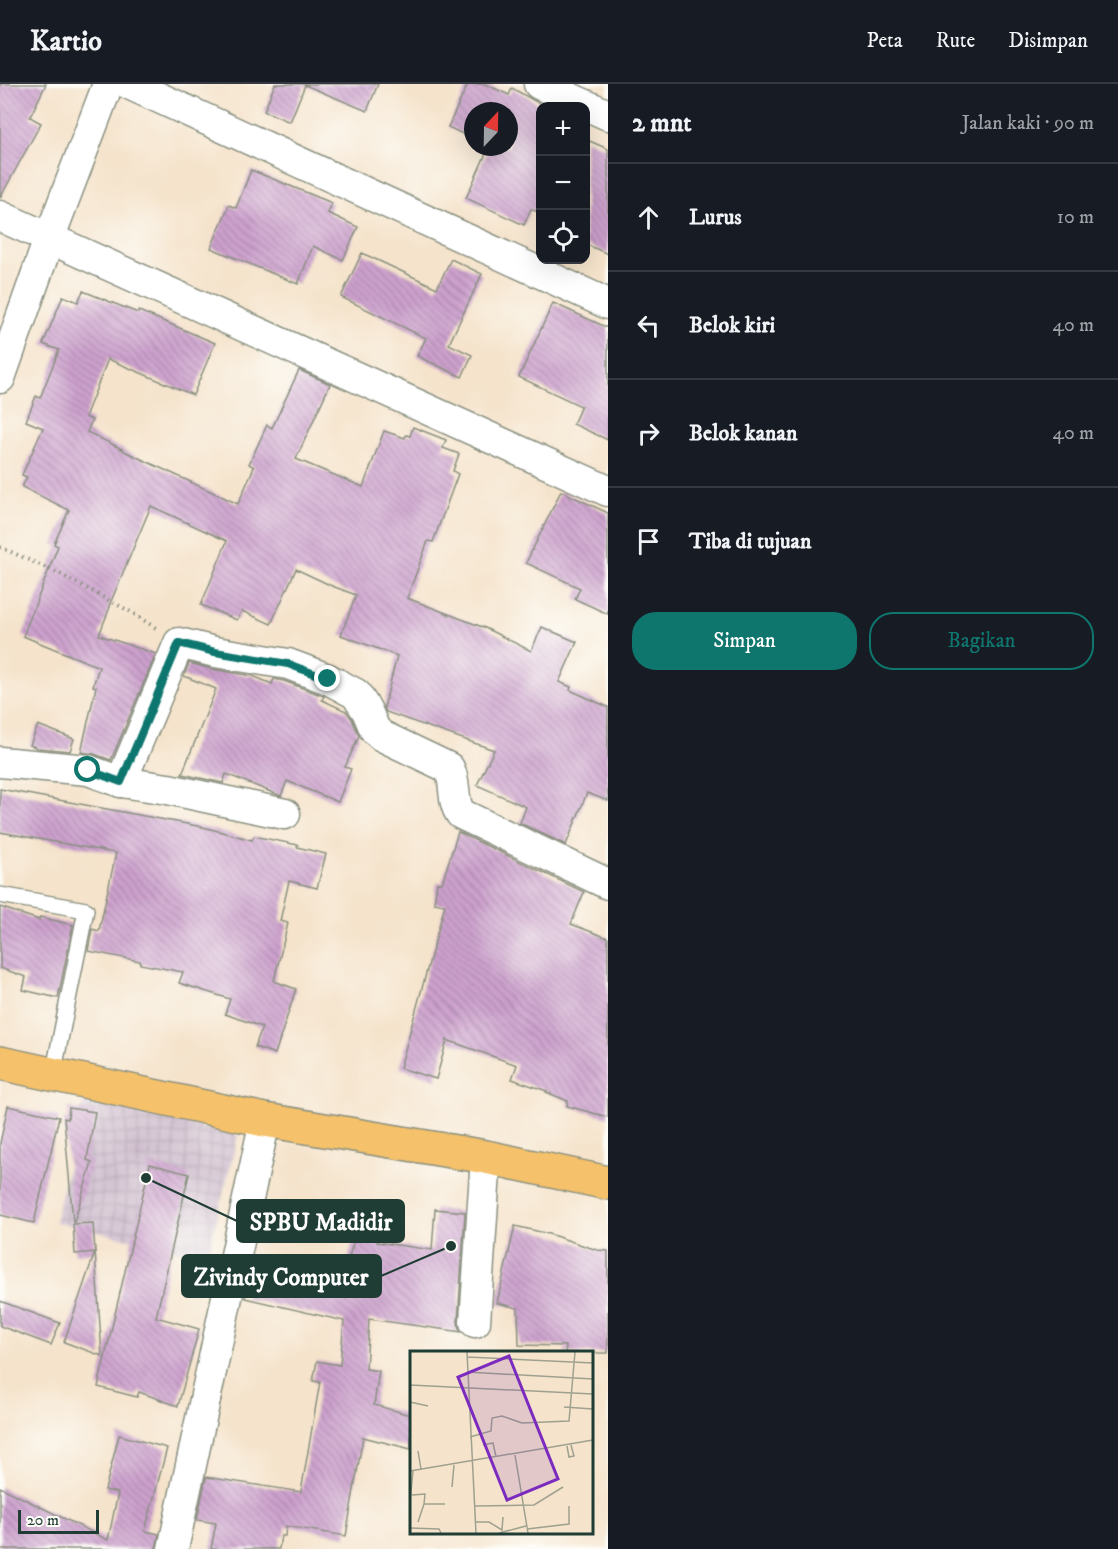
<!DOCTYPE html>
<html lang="id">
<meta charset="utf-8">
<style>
:root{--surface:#171b24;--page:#20242c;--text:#f1f3f6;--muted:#9ea1a6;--line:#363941;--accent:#0f766e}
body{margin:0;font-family:"IM FELL DW Pica",serif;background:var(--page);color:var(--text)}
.controls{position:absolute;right:18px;top:18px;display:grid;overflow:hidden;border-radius:12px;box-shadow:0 6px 24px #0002}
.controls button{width:54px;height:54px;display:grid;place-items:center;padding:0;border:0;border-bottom:2px solid var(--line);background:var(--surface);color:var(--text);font:30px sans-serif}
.compass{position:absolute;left:464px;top:18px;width:54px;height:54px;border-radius:50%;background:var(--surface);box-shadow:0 6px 24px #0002;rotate:22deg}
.scale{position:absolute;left:18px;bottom:15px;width:81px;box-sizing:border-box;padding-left:6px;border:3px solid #1f3d34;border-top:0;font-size:16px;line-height:21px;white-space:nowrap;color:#1f3d34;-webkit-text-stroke:4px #fdfcf7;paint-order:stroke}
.stop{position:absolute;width:18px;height:18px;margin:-14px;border:4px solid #0f766e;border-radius:50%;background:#fff}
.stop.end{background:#0f766e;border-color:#fff;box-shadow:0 2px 6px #0008}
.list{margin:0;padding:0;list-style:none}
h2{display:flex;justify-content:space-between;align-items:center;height:78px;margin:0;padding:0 24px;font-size:26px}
h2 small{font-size:20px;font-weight:400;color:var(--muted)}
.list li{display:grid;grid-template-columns:39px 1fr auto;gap:18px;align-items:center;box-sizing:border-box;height:108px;padding:0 24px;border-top:2px solid var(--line)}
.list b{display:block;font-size:22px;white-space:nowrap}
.list em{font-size:20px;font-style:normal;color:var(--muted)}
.actions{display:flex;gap:12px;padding:18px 24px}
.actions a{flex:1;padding:14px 0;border:2px solid var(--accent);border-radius:24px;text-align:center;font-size:21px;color:var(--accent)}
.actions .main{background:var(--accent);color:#fff}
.icon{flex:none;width:33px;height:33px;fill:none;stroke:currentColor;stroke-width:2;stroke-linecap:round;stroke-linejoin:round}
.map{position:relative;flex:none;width:608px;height:1465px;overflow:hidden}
header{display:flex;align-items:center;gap:36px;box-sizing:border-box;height:84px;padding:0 30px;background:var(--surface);border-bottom:2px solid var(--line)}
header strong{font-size:28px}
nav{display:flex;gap:33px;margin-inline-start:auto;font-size:21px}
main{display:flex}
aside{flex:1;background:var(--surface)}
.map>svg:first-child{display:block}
</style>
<header>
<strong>Kartio</strong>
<nav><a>Peta</a><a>Rute</a><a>Disimpan</a></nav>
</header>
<main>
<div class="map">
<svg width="608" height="1465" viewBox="0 0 608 1465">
<defs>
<pattern id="industrial-grid" width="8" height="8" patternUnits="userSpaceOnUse" patternTransform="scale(1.5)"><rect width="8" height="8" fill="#cfbdce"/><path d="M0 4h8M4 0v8" fill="none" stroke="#b1a3b2"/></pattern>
<pattern id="building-back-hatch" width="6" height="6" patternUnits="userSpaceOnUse" patternTransform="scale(1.5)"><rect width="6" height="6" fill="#cda1ce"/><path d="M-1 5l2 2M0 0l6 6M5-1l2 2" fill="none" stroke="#a684a8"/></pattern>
</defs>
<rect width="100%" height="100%" fill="#fdfcf7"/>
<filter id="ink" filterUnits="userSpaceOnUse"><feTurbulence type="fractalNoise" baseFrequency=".0167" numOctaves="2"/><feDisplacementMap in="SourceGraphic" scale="12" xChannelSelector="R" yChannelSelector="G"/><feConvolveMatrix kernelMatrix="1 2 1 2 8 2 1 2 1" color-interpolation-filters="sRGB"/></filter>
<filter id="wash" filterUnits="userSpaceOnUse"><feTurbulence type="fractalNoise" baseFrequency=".008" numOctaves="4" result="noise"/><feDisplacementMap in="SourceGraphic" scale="24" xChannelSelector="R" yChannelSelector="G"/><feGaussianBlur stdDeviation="1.35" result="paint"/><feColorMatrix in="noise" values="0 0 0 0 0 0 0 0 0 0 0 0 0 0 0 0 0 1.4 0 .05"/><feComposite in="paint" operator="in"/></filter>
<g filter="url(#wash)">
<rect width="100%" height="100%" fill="#f5e3cb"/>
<!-- industrial -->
<polygon fill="url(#industrial-grid)" points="84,1016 238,1051 207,1173 55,1138"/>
<g id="blocks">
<!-- building -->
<g fill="url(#building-back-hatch)">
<polygon points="0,0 46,0 30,33 41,39 0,114"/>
<polygon points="275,0 378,0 367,27 305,1 290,38 264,27"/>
<polygon points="468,0 485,0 509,11 512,4 540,20 540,129 531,125 524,141 466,114 489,63 509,63 509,27 473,27 473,55 448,43"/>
<polygon points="585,55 608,65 608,170 585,160"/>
<polygon points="251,86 332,119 328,129 358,143 343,176 313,162 298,200 211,164 229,121 236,124"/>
<polygon points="362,169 437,204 451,175 482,190 449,260 472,271 462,293 417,272 426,254 341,213"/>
<polygon points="83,207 138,229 139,227 215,259 193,311 108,275 85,333 92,336 87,348 124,366 124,367 238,420 254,383 249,380 267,341 272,344 299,286 330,300 296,375 363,403 384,347 405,354 406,351 410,352 413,343 446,356 443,364 459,370 453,387 458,390 433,458 428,457 407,514 485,544 531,567 542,543 577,558 559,598 571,603 570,606 608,623 608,717 587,709 566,761 520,739 526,723 477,701 494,666 386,628 384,623 397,572 341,551 356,511 332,502 296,485 271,540 242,527 237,536 201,521 227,457 151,422 109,522 110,523 99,551 156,570 111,676 94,670 81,668 96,603 93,602 99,583 23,552 58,462 54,460 69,426 22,403 27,393 22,391 43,344 26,337 36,312 40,314 59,266 43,260 63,212 78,218"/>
<polygon points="553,219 608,244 608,356 573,340 581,322 519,293"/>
<polygon points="561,407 608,429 608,530 575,515 580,504 526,479"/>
<polygon points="189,579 212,585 253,592 272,600 274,595 284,597 321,611 324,612 322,616 346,627 352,635 359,652 345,683 351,685 338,718 287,697 281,712 226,690 223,699 182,690 216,605 184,592"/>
<polygon points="38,641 74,655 70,667 38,664 30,661"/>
<polygon points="0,705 203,743 252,756 254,752 298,761 297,763 326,770 317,804 289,797 280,837 288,839 274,897 296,905 275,970 255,963 262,943 225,930 230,915 179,899 183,888 140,880 140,877 88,867 92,845 99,847 116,769 0,748"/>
<polygon points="458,748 584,808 571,840 608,854 608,1033 567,1022 568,1017 546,1008 547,1007 512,995 517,981 447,956 436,995 400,984 445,821 434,819 437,799 442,799"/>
<polygon points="0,823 39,836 40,833 73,841 58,914 23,906 26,893 0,884"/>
<polygon points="8,1022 59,1033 34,1139 0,1131 0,1059"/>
<polygon points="69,1024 95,1028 87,1076 92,1078 74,1138 73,1138 64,1034 68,1035"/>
<polygon points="150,1080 189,1090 156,1233 199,1245 178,1322 139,1308 137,1313 98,1303"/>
<polygon points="435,1125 465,1128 458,1237 459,1245 462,1248 369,1235 366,1285 379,1287 374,1321 411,1331 411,1365 363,1353 346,1452 286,1442 285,1452 281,1452 279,1465 211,1465 216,1439 197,1436 206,1393 301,1408 320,1298 313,1297 317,1277 340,1281 344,1237 245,1214 252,1184 339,1204 357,1147 378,1153 377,1158 432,1166"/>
<polygon points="93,1139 95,1167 102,1272 64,1258 95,1168 75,1170 73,1140"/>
<polygon points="515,1142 549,1150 597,1166 608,1167 608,1269 565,1269 566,1262 519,1261 518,1224 497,1219"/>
<polygon points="0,1217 60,1239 51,1261 0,1242"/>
<polygon points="119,1351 167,1364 145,1447 159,1450 156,1465 0,1465 0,1403 108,1456 118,1409 105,1406"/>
</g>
</g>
</g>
<g filter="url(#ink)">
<use href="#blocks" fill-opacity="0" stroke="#8a9080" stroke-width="1.5"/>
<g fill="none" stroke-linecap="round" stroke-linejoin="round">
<!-- lane casing -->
<g stroke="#8a9080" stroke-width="18">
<polyline id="lane" points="0,811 86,826 53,991"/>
</g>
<!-- street casing -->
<g stroke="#8a9080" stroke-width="33">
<g id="street">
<polyline points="129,0 608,220"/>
<polyline points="539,0 608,31"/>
<polyline points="0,132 608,407"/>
<polyline points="0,294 49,155 108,0"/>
<path d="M0,678L88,686L121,698L179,559L215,568L288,580L328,595L356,610L367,627L375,646L382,652L449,684C457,699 451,717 461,730L608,800"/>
<polyline points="121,698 168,705 285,730"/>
<polyline points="475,1238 486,1073"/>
<polyline points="173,1465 265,1036"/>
</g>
</g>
<!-- highway casing -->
<g stroke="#8a9080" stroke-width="36">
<polyline id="highway" points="0,979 265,1036 486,1073 608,1099"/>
</g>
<!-- path -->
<polyline stroke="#8a9080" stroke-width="4" stroke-dasharray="1.5 4.5" stroke-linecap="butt" points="0,463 60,490 131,528 156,544"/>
<!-- lane -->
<use href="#lane" stroke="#fff" stroke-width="15"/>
<!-- street -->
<use href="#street" stroke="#fff" stroke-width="30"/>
<!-- highway -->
<use href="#highway" stroke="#f5c16b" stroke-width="33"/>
</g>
</g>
<g fill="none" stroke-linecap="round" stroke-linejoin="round" filter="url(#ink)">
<!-- route -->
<polyline stroke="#0f766e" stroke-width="8" points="88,686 121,698 179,559 215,568 288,580 328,595"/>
</g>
<!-- overview -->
<g transform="translate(410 1267)">
<rect width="183" height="183" fill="#f5e3cb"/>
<path fill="none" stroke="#9fa18f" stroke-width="1.5" d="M57,1L66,182M57,6L183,12M57,21L183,28M0,34L183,43M0,51L18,55M154,56L183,58M60,86L81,80L82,67L92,65L112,72L159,70L165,1M73,94L83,92L86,106M157,95L159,106L164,105L161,94M8,100L11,118M105,104L118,182M0,120L183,89M42,136L44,114M2,144L15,143L14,153H35M0,151L3,120M64,155L124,154L153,136M8,171L14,153M65,171H79L92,179L93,166M0,177L29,178L31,182M117,178L159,173V155M89,182L116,175"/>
<path fill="#7b2cbf" fill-opacity="0.15" stroke="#7b2cbf" stroke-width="3" d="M99,5L148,128L97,149L48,26Z"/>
<rect width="183" height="183" fill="none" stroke="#1f3d34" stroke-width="3"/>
</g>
<!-- callouts -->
<path fill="none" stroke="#1f3d34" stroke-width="2" d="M146 1094L237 1137M451 1162L381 1192"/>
<g fill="#1f3d34" stroke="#fdfcf7" stroke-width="2">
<circle cx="146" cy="1094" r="6"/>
<circle cx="451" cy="1162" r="6"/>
</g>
<g fill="#1f3d34" stroke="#1f3d34" stroke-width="2">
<rect x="237" y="1116" width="167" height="42" rx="6"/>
<rect x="182" y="1171" width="199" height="42" rx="6"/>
</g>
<g font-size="24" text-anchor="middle" font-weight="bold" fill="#fff">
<text x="321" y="1146">SPBU Madidir</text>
<text x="281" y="1201">Zivindy Computer</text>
</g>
</svg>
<div class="controls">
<button>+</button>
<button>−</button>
<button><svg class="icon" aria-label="locate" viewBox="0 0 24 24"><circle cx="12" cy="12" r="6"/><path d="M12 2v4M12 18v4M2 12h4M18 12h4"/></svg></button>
</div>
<svg class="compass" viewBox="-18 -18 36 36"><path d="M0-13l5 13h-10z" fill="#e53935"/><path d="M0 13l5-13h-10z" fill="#9ea1a6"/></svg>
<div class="scale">20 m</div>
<div class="stop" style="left:88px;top:686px"></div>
<div class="stop end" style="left:328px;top:595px"></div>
</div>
<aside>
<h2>2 mnt<small>Jalan kaki · 90 m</small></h2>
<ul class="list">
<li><svg class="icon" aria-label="ahead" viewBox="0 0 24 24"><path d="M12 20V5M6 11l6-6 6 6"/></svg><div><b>Lurus</b></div><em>10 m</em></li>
<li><svg class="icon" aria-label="left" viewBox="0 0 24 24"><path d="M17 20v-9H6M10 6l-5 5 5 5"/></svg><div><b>Belok kiri</b></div><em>40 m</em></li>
<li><svg class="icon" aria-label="right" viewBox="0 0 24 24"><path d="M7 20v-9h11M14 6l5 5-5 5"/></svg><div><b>Belok kanan</b></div><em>40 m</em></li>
<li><svg class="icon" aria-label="arrive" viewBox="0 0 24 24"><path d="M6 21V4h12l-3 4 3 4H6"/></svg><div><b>Tiba di tujuan</b></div></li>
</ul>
<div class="actions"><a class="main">Simpan</a><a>Bagikan</a></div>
</aside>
</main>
